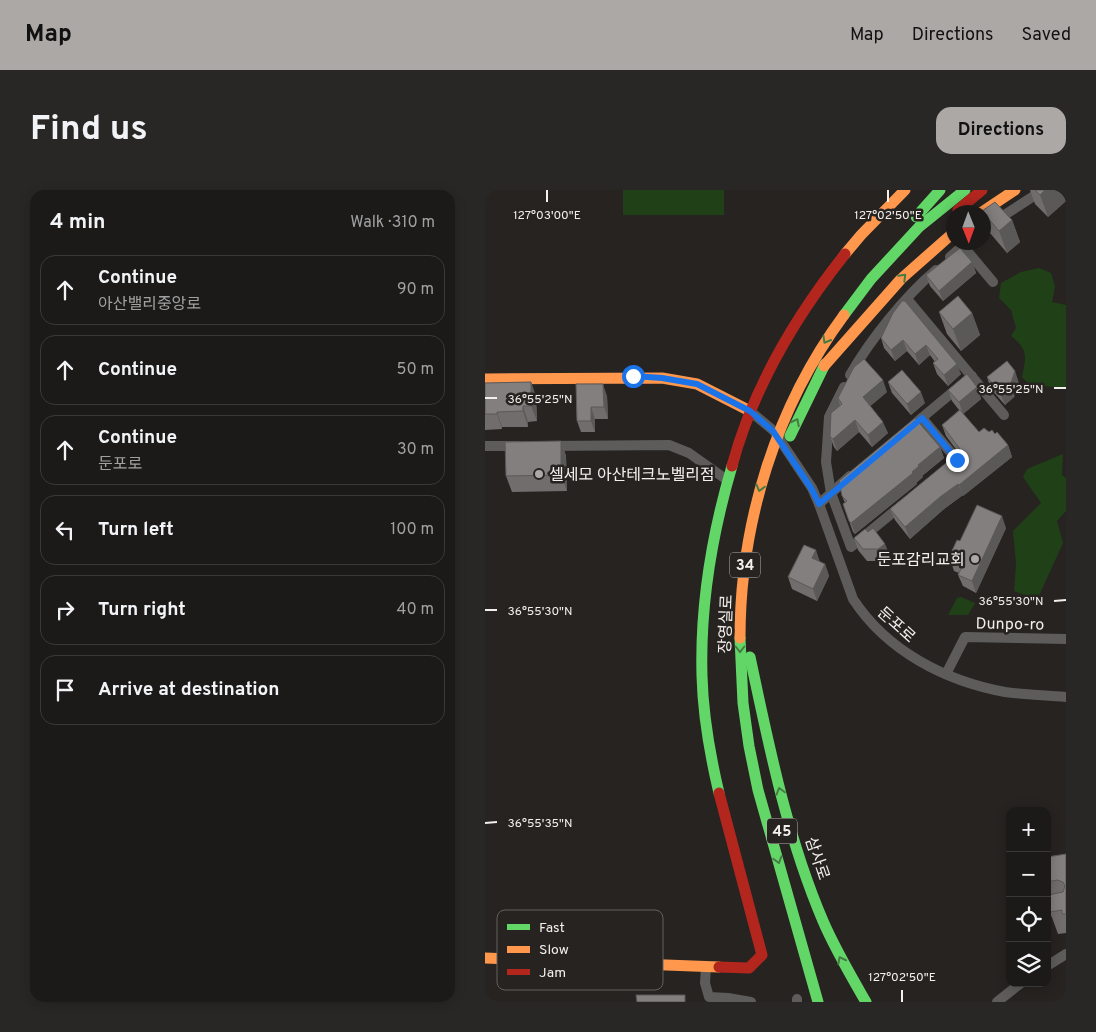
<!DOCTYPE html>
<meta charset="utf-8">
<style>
:root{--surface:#1c1a19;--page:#292726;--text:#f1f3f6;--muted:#a0a1a2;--line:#3a3838;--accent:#aba8a6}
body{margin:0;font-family:Overpass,"Noto Sans KR",sans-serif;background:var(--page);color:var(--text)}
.controls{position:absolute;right:15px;bottom:15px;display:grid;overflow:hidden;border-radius:10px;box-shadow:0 2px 12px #0003}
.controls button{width:45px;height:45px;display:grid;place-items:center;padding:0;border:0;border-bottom:1px solid var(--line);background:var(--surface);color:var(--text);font:25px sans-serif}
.compass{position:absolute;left:461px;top:15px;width:45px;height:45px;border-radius:50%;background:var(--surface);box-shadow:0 2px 12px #0003;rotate:179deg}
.stop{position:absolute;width:15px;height:15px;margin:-11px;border:4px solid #1a73e8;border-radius:50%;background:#fff}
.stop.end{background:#1a73e8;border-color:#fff;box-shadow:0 1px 5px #0008}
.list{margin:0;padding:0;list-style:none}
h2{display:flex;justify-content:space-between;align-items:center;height:65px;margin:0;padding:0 20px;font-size:21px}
h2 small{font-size:16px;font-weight:400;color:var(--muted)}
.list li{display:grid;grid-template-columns:32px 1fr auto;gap:15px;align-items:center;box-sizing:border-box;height:70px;margin:0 10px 10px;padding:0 10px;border:1px solid var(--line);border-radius:15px}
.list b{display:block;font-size:19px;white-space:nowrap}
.list p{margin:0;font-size:16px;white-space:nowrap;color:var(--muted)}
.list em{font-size:16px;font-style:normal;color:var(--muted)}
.icon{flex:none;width:28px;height:28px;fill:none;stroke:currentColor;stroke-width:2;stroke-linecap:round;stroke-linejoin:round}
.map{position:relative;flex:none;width:581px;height:812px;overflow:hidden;border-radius:15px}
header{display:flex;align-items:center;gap:30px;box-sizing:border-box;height:70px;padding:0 25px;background:var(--accent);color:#111}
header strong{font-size:24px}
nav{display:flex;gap:28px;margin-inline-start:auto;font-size:18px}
.intro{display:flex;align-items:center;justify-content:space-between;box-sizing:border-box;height:120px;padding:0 30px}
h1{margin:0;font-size:35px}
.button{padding:12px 22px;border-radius:15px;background:var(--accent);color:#111;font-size:18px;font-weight:700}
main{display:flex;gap:30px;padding:0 30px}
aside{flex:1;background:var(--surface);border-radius:15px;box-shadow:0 2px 12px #0003}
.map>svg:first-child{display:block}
</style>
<header>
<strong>Map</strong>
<nav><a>Map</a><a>Directions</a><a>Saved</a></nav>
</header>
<div class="intro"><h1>Find us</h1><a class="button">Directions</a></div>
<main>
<aside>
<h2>4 min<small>Walk · 310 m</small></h2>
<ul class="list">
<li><svg class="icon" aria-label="ahead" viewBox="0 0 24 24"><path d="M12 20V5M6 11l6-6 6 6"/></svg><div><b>Continue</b><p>아산밸리중앙로</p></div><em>90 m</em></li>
<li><svg class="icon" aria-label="ahead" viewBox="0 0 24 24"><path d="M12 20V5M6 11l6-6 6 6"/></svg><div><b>Continue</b></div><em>50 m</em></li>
<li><svg class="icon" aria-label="ahead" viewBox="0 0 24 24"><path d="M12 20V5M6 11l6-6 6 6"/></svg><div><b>Continue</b><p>둔포로</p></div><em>30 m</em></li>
<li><svg class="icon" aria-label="left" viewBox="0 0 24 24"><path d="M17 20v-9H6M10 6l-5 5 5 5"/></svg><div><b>Turn left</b></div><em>100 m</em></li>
<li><svg class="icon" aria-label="right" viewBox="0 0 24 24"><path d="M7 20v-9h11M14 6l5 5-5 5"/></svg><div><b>Turn right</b></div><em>40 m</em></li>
<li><svg class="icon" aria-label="arrive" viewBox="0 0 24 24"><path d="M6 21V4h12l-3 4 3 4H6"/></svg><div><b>Arrive at destination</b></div></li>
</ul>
</aside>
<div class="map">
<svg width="581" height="812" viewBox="0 0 581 812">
<rect width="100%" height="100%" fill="#262321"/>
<!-- green -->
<g fill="#204117">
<rect x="138" y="0" width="101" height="25"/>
<path d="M554,78L566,83L570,96L567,112L581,115V198L545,195L537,187C541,167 544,160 526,146L531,138L526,120L514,108L516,93L536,82Z"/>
<polygon points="578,264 577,285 581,288 581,321 572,331 578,353 552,410 529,401 531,374 528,341 556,313 538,287 542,279"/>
<polygon points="476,407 490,413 483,425 463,425 472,408"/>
</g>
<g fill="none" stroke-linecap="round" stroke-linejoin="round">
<!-- street -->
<g stroke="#5d5c5b" stroke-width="10">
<polyline points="498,39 558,0"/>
<polyline points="478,56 508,92"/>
<polyline points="465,67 482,52"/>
<polyline points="422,109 519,225"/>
<path d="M365,185C385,150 420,106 451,80"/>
<polyline points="359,197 344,227 341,272 346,303 366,357 417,315"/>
<path d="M265,221L289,241L327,298L334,314L368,409C402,461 460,491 520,502C540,505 561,505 581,507"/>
<polyline points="437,228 472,270 465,276"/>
<polyline points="433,231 487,186"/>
<polyline points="0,256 33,256"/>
<polyline points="65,256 184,255 204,263 242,290"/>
<polyline points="334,314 365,286"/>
<polyline points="461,484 480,447 581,449"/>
<polyline points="562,722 581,719"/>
<polyline points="562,776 581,764"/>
<polyline points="221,777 220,793 224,807 243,808 266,812"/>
<polyline points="312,809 312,812"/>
<polyline points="512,812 536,793"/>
</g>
<!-- fast -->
<g stroke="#63d668" stroke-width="11">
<polyline points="431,27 455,0"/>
<polyline points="359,125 386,89 434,37 480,0"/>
<polyline points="305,246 340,174"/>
<polyline points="255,448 258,513 264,556 273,600 333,812"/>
<path d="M265,467C284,556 302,647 338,731C350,759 366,786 381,812"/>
<path d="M234,603C225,565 218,525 217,486C215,415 227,344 247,276"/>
</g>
<!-- slow -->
<g stroke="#ff974d" stroke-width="11">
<polyline points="497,22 530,0"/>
<polyline points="360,64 376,45 420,0"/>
<polyline points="339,176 416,89 468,43"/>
<polyline points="0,189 177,188 212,194 265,221"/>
<path d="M255,448C255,333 291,217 359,125"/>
<polyline points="0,768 234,777"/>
</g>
<!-- jam -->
<g stroke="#b3261e" stroke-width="11">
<polyline points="473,20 497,0"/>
<path d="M247,276C268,198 310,127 360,64"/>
<polyline points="234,777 264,778 277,765 234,603"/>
</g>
</g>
<!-- wall -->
<g fill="#706d6c">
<polygon points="545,0 581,0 581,11 563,27 550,14"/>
<polygon points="497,21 527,30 535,52 522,63 505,43 498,26 498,22 497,22"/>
<polygon points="487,72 491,83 458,111 445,96 441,85"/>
<polygon points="454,122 487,123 495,145 476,161 462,144"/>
<polygon points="408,123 476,184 463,196 452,184 448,173 450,172 445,165 434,175 422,161 410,171 399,158 396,148"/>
<polygon points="502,187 534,193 529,207 520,215 506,199"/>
<polygon points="46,192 51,207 52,231 43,232 43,237 17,237 17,239 0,240 0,193"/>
<polygon points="403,192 440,213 426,225 407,203"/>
<polygon points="91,194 122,206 123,229 110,229 110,242 96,242 92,231"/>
<polygon points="492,197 496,209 478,224 494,242 504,242 510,244 523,255 527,267 478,306 478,305 459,319 425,349 410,330 405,319 472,264 473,262 461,246 457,235 474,220 467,211 463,200"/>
<polygon points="402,202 385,216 403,243 387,257 374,242 352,261 349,257 345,246 355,216 353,208"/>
<polygon points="76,251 81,266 82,301 27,302 21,286"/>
<polygon points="455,257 459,268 437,286 438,287 431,293 432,294 370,344 368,342 358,314 360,313 357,306"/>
<polygon points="521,338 491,403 478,396 473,385 474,383 469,381 465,369 467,365 466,363 475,351"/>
<polygon points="383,342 405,365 397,371 382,371 373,360 369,348"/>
<polygon points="335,372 340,374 344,386 332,411 307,399 303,387"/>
<polygon points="581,664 581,743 573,744 565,722 564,715 562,715 562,667"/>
</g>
<!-- shaded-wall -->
<g fill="#5b5958">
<polygon points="560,0 581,0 581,11 563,27 555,5"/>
<polygon points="527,30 535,52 522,63 514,41"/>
<polygon points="487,72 491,83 458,111 454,101"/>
<polygon points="487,123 495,145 476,161 468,139"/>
<polygon points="418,150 422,161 410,171 406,160"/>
<polygon points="441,155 445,165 434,175 430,164"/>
<polygon points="472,174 476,184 463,196 459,185"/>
<polygon points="530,181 534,193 529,207 520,215 515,203"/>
<polygon points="398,190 402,202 382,219 378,207"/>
<polygon points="46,192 51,207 52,231 46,216"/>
<polygon points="118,194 122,206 123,229 119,217"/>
<polygon points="492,197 496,209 478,224 474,212"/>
<polygon points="436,202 440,213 426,225 422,214"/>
<polygon points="38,216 43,232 43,237 38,221"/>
<polygon points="106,217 110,229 110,242 106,231"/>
<polygon points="12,222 17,237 17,239 12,224"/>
<polygon points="370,230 374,242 352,261 348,249"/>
<polygon points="398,232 403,243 387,257 383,245"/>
<polygon points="76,251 81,266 82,301 76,285"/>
<polygon points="523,255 527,267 478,306 474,295"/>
<polygon points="455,257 459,268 437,286 438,287 431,293 432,294 370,344 366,333 427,282 433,275"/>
<polygon points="473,294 478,305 459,319 425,349 420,337 455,307"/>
<polygon points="517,326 521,338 491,403 487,391"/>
<polygon points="400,354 405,365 397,371 393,359"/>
<polygon points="331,360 335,372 327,368"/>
<polygon points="340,374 344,386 332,411 328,399"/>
</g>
<!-- building -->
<g fill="#827f7e" stroke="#5b5958">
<polygon points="550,0 560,0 555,5"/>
<polygon points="510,12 527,30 514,41 497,21"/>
<polygon points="475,58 487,72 454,101 441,85"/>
<polygon points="473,106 487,123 468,139 454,122"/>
<polygon points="417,111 420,111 472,174 459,185 448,173 453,169 441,155 430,164 418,150 406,160 396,148 408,123"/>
<polygon points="379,169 398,190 378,207 398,232 383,245 370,230 348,249 345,246 346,223 357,214 353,208 369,177"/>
<polygon points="522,171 530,181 525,196 515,203 502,187"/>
<polygon points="417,180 436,202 422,214 403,192"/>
<polygon points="482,184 492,197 474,212 463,200"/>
<polygon points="46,192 46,216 38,216 38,221 12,222 12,224 0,224 0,193"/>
<polygon points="91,194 118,194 119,217 106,217 106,231 92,231"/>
<polygon points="475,220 494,242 499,238 504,242 507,240 510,244 512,242 523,255 474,295 473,294 455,307 420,337 405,319 472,264 475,259 457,235"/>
<polygon points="430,228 455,257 433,275 434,276 427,282 428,283 366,333 364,331 358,314 362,311 357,306 354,291"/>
<polygon points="76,251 76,285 21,286 20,252"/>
<polygon points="492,315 517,326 487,391 473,385 478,375 465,369 467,364 466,363 472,350 475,351"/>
<polygon points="388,338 400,354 393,359 378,359 369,348 380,339 383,342"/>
<polygon points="319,355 331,360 327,368 340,374 328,399 303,387"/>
<polygon points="581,664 581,724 577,724 577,720 565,722 563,705 578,702 580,696 578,692 572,690 562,692 562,667"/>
<polygon points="151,805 200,805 200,812 152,812"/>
</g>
<!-- one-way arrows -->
<defs><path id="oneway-chevron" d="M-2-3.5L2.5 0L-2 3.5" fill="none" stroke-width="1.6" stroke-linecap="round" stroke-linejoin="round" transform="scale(1.25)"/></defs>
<g stroke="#457c44">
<use href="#oneway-chevron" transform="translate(418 87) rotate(-45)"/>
<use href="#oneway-chevron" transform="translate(341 150) rotate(120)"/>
<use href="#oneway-chevron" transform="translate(311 232) rotate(-63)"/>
<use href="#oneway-chevron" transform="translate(275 298) rotate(105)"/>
<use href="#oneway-chevron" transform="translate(255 459) rotate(90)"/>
<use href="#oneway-chevron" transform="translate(295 601) rotate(-106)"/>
<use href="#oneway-chevron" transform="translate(293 670) rotate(74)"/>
<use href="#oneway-chevron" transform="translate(356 770) rotate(-117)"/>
</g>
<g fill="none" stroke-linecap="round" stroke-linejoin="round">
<!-- route -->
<polyline stroke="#1a73e8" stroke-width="6" points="148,186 177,188 212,194 265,221 288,241 326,298 334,314 437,228 472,270"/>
</g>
<!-- ticks -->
<path fill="none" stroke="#f2efed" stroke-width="2" d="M62,0V12M403,0V12M569,198H581M0,208H12M569,411L581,410M0,420H12M0,633L12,632M417,800V812"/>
<!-- markers -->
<g fill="#aba8a6" stroke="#272320" stroke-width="2">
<circle cx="54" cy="284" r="5"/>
<circle cx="490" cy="369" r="5"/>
</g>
<g text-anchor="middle" stroke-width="5" stroke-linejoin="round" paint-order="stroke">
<!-- shield labels -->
<g fill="#272320" stroke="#b5b2b0" stroke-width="1">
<rect x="245" y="362.5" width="30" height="25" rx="4"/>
<rect x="282" y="628.5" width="30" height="25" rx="4"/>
</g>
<g font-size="15" font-weight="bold" fill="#f2efed">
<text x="260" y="380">34</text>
<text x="297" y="646">45</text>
</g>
<!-- poi labels -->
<g font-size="16" fill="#f2efed" stroke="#272320" text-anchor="start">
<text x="64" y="290">셀세모 아산테크노벨리점</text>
<text x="480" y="375" text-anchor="end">둔포감리교회</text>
</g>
<!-- street labels -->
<g font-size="16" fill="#f2efed" stroke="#272320">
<text transform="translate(525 433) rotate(1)" y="6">Dunpo-ro</text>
<text transform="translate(240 434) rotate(-88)" y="6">장영실로</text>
<text transform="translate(412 434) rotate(42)" y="6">둔포로</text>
<text transform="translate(333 668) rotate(71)" y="6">삼사로</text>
</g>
</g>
<!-- legend -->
<rect x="12" y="720" width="166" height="80" rx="8" fill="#272320" stroke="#64605e" stroke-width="1"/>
<rect x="22" y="734" width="23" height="6" fill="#63d668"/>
<rect x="22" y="756" width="23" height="7" fill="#ff974d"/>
<rect x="22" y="779" width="23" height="6" fill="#b3261e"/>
<g font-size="14" fill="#f2efed">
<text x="54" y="742">Fast</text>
<text x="54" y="764">Slow</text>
<text x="54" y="787">Jam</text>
</g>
<g font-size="12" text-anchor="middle" fill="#f2efed" stroke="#272320" stroke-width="5" stroke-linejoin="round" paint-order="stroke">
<text x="62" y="29">127°03'00"E</text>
<text x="403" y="29">127°02'50"E</text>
<text x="526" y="203">36°55'25"N</text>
<text x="55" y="213">36°55'25"N</text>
<text x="526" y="415">36°55'30"N</text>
<text x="55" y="425">36°55'30"N</text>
<text x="55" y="637">36°55'35"N</text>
<text x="417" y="791">127°02'50"E</text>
</g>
</svg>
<div class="controls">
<button>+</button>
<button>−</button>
<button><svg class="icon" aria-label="locate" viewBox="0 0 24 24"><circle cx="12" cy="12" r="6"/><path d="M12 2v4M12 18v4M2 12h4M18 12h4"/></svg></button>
<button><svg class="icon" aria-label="layers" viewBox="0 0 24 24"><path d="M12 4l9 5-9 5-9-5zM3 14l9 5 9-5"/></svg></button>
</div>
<svg class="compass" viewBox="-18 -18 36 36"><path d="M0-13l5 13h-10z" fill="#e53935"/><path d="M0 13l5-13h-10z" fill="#a0a1a2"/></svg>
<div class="stop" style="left:148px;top:186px"></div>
<div class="stop end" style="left:472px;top:270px"></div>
</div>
</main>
